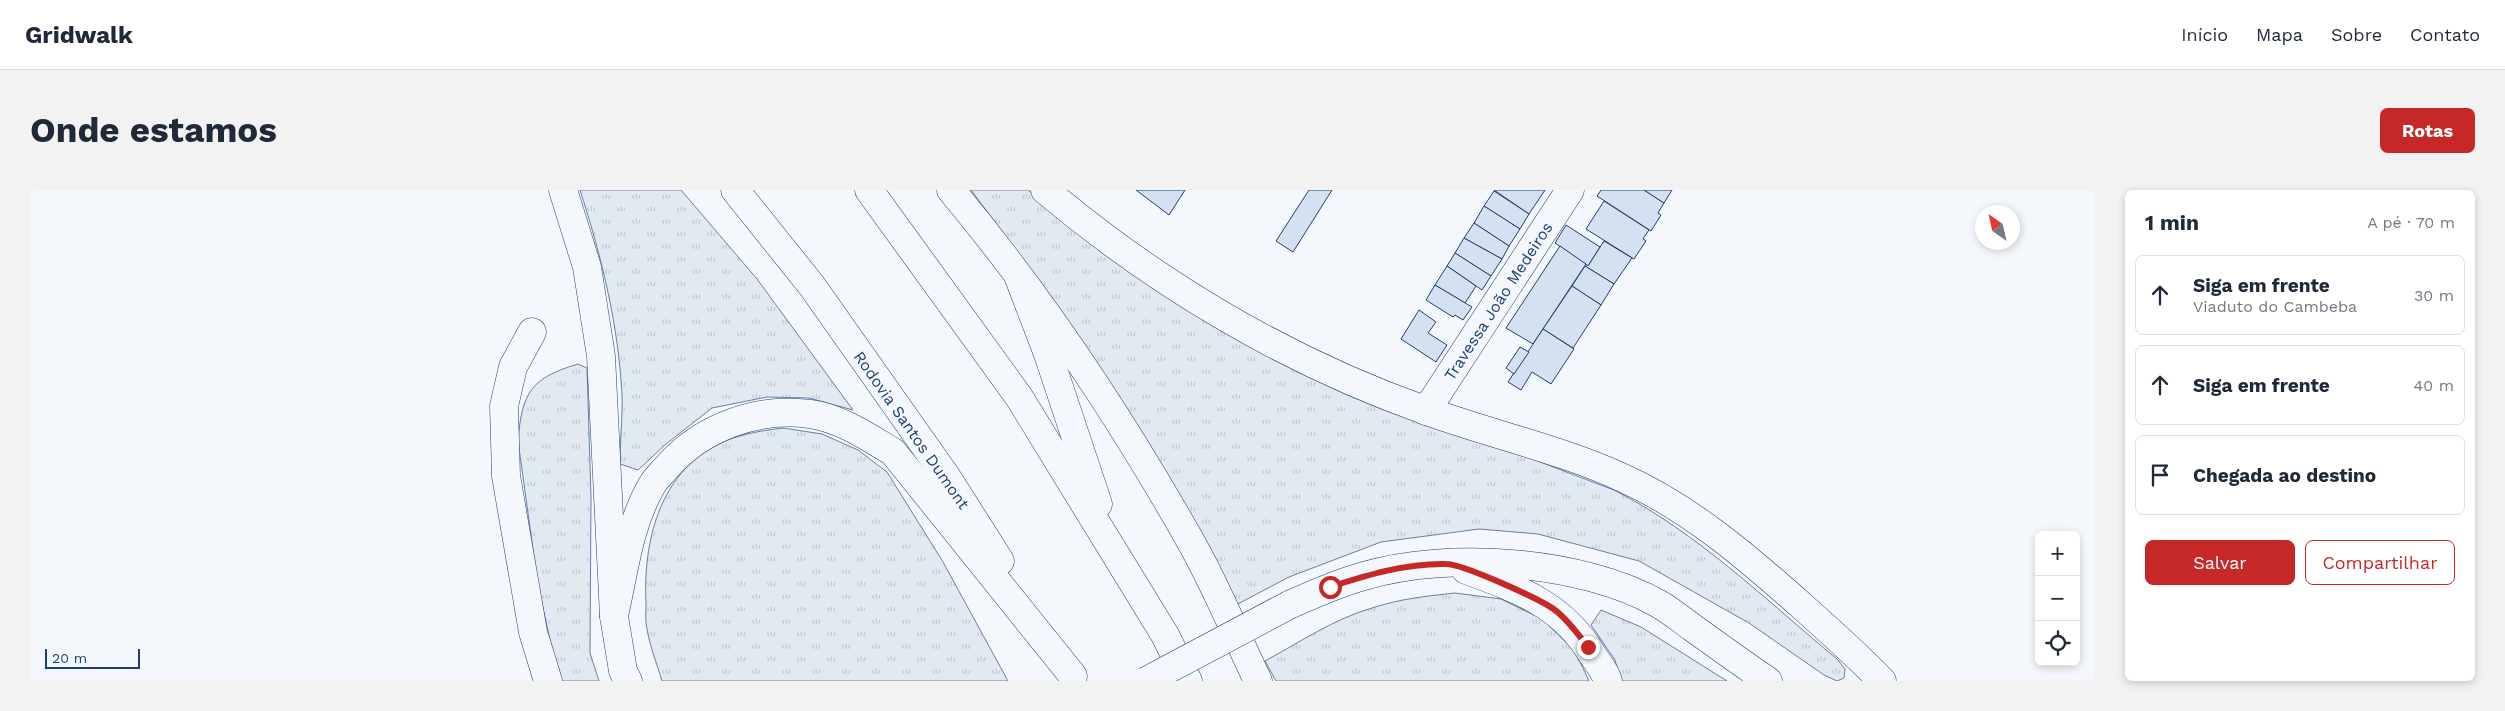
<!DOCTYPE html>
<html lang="pt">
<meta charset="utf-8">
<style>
:root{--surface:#fff;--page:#f2f2f3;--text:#1f2937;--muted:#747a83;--line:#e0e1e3;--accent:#c62828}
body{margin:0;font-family:"Work Sans",sans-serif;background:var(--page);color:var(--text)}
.controls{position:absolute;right:15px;bottom:15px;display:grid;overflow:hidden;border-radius:8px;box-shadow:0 2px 8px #0003}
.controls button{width:45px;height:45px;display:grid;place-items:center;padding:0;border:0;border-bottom:1px solid var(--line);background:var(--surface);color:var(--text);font:25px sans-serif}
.compass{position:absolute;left:1945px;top:15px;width:45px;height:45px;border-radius:50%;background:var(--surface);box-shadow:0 2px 8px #0003;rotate:326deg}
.scale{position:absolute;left:15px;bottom:12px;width:95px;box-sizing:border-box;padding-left:5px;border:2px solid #1d3f73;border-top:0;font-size:14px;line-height:18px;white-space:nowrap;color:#1d3f73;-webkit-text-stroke:4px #f4f7fb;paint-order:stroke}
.stop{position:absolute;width:15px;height:15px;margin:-11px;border:4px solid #c62828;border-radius:50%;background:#fff}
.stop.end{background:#c62828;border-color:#fff;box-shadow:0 1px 5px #0008}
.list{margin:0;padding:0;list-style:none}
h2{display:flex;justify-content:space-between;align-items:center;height:65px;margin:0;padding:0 20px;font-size:21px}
h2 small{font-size:16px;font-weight:400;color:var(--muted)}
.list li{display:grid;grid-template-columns:32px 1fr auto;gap:15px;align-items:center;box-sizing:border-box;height:80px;margin:0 10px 10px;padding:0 10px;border:1px solid var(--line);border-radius:8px}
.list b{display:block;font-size:19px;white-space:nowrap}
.list p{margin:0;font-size:16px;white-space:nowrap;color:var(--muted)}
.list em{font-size:16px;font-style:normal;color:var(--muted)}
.actions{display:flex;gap:10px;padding:15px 20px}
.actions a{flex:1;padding:11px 0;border:1px solid var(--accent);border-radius:8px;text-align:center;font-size:18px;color:var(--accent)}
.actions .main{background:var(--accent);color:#fff}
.icon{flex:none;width:28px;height:28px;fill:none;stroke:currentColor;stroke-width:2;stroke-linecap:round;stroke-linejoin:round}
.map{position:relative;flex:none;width:2065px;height:491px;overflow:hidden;border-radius:8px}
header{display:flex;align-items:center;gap:30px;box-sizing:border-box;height:70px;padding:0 25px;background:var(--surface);border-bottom:1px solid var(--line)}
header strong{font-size:24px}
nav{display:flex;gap:28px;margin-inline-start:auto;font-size:18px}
.intro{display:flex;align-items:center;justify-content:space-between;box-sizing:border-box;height:120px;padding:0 30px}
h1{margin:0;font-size:35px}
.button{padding:12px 22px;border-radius:8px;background:var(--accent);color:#fff;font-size:18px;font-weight:700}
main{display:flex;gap:30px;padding:0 30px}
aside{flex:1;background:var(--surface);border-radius:8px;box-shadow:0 2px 8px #0003}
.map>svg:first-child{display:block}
</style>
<header>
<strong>Gridwalk</strong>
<nav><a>Início</a><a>Mapa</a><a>Sobre</a><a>Contato</a></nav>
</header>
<div class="intro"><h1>Onde estamos</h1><a class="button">Rotas</a></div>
<main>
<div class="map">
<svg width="2065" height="491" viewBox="0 0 2065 491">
<defs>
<pattern id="grass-tufts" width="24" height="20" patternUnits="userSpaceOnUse" patternTransform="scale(1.25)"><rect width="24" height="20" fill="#e3e9f0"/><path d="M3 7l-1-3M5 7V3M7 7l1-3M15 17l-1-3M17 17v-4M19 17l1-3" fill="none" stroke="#c2c9d1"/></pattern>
</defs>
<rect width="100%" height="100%" fill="#f4f7fb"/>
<!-- grass -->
<g fill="url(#grass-tufts)" stroke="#687fa3">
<path d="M550,0H651L727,89L823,220L779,208L737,207L682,218L636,254L608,280L590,274C590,246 594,217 591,190C586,125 570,62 550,0Z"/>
<path d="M941,0H998L1039,35L1144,112L1265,179L1584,300C1668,343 1736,410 1808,470L1815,479L1814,488L1807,491L1794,485L1719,433L1609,371L1508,344L1449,339L1351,352L1259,387L1204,416L1014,98Z"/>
<path d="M548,174L557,178L561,307L560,463L569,491H529L508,395L488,251C492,202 501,188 548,174Z"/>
<path d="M753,238L792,244L828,260L857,282L913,372L978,491H632C627,474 620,457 617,439C615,431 616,421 616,413C613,353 629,284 687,255C708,244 730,241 753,238Z"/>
<path d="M1425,403L1471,409L1512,429L1545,461L1559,491H1246L1235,471C1270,452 1304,429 1342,418C1369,409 1397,406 1425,403Z"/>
<polygon points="1571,420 1611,437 1697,491 1591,491 1585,470 1561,435"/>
</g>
<!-- building -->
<g fill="#d5e0f0" stroke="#1d3f73">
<polygon points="1106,0 1155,0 1139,25"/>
<polygon points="1279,0 1302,0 1263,62 1246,51"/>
<polygon points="1464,0 1515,0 1499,24"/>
<polygon points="1571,0 1614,0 1634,13 1628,23 1631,25 1621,41 1567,6"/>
<polygon points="1614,0 1642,0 1634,13"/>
<polygon points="1464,1 1499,24 1490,39 1454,16"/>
<polygon points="1574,11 1619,40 1613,49 1616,51 1604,69 1556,39"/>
<polygon points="1454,16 1490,39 1479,56 1444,33"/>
<polygon points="1444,33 1479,56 1472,69 1434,48"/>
<polygon points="1536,35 1570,57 1558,76 1525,53"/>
<polygon points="1434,48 1472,69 1461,86 1425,63"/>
<polygon points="1574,51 1602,68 1584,94 1555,76 1556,74 1558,76"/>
<polygon points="1530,56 1556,74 1503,154 1476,138"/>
<polygon points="1425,63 1461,86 1452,100 1417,76"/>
<polygon points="1417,76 1446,96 1435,113 1405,95"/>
<polygon points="1555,76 1584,94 1571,115 1542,96"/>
<polygon points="1405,95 1442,117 1433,130 1425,125 1423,127 1396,110"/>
<polygon points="1542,96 1571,115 1543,158 1513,139"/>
<polygon points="1389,120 1406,132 1398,143 1417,155 1406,172 1371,149"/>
<polygon points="1513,139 1544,159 1521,194 1502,182 1491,200 1478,192"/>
<polygon points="1490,157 1499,162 1484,184 1476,178"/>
</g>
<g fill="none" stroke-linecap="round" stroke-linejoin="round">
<!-- minor casing -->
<g stroke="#1d3f73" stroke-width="29">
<g id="minor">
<polyline points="502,142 483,177 474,216 476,286 503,442 518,491"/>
<polyline points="1396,221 1540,0"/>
</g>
</g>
<!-- major casing -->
<g stroke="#1d3f73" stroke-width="29">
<g id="major">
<polyline points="533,0 557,77 571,166 584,426 593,481 598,491"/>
<path d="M921,0C1012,109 1091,228 1161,352C1186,396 1206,445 1228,491"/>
<path d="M1015,0C1128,95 1258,172 1397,221C1460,244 1533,260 1593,288C1660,318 1718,368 1773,417C1800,441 1827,465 1852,491"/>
<path d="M1436,380C1488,399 1532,414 1562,464C1567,472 1575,481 1578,491"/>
<path d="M1259,415C1284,404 1308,393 1334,386C1419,361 1551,370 1629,414C1641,421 1652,430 1663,438C1688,456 1713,474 1738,491"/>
</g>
</g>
<!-- highway casing -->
<g stroke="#1d3f73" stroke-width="29">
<g id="highway">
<polyline points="705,0 782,96 916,286 970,371"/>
<polyline points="839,0 989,207 1135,445 1158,491"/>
<polyline points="989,88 1018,164 1068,314"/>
<path d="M584,426C594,382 599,334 622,295C626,288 632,283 637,277C672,237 727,217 780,224C810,228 838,247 863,262L1043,486"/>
</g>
</g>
<!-- minor -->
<use href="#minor" stroke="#f4f7fb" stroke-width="28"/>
<!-- major -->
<use href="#major" stroke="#f4f7fb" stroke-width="28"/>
<!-- highway -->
<use href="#highway" stroke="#f4f7fb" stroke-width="28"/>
<!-- major-bridge casing -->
<g stroke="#1d3f73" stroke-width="29" stroke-linecap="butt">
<polyline id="major-bridge" points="1116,491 1259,415"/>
</g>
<!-- major-bridge -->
<use href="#major-bridge" stroke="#f4f7fb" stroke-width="28"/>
</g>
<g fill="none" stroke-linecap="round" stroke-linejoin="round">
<!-- route -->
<path stroke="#c62828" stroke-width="6" d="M1300,397C1337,385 1377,373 1416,374C1433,374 1510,409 1525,420C1538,430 1548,444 1558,457"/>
</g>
<g text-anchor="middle" stroke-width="4" stroke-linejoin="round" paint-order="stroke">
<!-- street labels -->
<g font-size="16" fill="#1d3f73" stroke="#f4f7fb">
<text transform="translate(1468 111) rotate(-57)" y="6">Travessa João Medeiros</text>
<text transform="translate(882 240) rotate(55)" y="6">Rodovia Santos Dumont</text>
</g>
</g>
</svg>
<div class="controls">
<button>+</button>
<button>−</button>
<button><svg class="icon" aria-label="locate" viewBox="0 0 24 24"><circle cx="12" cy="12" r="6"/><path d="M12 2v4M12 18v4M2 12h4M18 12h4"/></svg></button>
</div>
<svg class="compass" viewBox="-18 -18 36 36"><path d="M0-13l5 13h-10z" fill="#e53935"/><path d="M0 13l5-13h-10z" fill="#747a83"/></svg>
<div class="scale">20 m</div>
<div class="stop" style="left:1300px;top:397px"></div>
<div class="stop end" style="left:1558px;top:457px"></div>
</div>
<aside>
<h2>1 min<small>A pé · 70 m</small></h2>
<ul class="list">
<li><svg class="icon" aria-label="ahead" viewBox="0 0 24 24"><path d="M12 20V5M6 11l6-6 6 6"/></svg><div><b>Siga em frente</b><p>Viaduto do Cambeba</p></div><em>30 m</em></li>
<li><svg class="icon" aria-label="ahead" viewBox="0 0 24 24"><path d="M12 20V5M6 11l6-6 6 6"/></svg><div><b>Siga em frente</b></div><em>40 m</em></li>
<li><svg class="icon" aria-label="arrive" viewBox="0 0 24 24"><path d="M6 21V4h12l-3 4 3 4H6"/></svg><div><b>Chegada ao destino</b></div></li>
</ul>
<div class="actions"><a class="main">Salvar</a><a>Compartilhar</a></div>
</aside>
</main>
